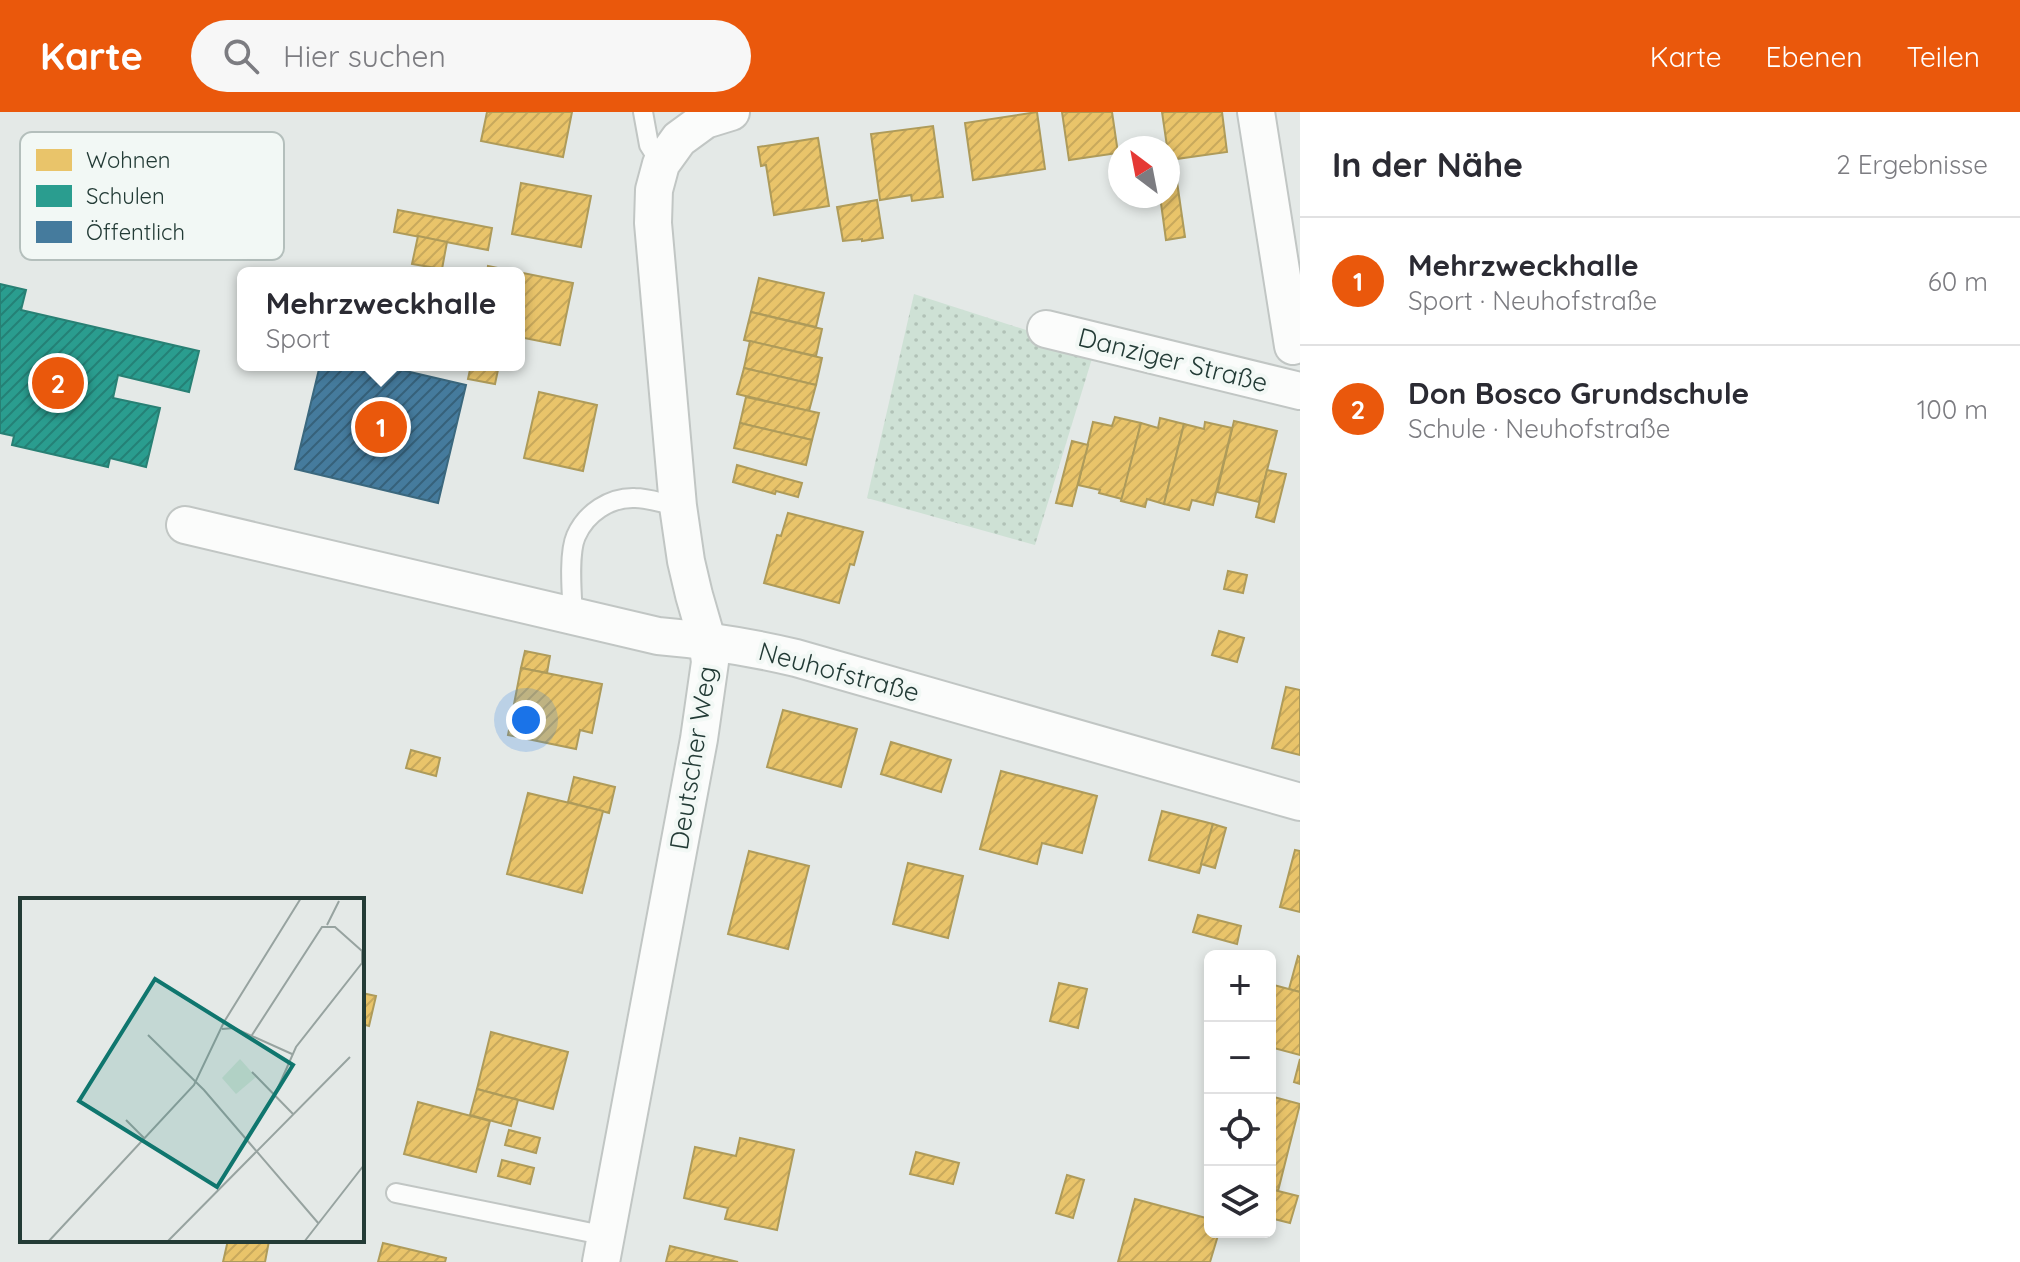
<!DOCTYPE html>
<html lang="de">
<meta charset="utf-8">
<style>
:root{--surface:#fff;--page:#f7f7f7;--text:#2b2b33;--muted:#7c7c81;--line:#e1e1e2;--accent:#ea580c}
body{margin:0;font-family:Quicksand,sans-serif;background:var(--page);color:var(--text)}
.controls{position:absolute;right:24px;bottom:24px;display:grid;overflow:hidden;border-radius:12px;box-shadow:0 4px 12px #0003}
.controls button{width:72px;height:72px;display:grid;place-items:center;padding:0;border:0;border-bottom:2px solid var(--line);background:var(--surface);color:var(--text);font:40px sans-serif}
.compass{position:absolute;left:1108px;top:24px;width:72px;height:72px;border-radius:50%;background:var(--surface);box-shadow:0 4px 12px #0003;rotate:328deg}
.you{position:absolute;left:526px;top:608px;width:28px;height:28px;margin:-20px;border:6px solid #fff;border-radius:50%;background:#1a73e8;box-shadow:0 0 0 12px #1a73e833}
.badge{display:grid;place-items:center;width:52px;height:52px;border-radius:50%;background:var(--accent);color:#fff;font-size:26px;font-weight:700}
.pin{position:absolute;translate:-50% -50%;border:4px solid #fff;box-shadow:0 2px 8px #0006}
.popup{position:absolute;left:237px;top:155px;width:288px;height:104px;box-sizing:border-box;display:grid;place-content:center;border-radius:12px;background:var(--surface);filter:drop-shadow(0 2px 6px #0005);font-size:26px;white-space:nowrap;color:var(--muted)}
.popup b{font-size:30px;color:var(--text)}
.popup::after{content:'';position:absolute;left:50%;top:100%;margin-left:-16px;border:16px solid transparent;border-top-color:var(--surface)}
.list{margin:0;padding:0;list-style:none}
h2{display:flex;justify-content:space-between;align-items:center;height:104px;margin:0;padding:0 32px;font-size:34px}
h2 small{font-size:26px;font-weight:400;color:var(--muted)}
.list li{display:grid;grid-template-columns:52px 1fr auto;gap:24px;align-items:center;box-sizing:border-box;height:128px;padding:0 32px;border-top:2px solid var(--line)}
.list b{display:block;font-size:30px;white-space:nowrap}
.list p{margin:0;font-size:26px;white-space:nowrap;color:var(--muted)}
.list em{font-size:26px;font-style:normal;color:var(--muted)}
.icon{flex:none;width:44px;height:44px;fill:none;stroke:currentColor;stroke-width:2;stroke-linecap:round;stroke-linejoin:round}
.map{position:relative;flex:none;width:1300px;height:1150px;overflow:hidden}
header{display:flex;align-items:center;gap:48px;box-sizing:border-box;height:112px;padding:0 40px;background:var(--accent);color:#fff}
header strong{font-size:38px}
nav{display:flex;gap:44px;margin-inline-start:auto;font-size:28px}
.search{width:560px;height:72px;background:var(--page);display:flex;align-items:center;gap:20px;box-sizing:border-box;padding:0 28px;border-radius:44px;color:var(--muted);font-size:30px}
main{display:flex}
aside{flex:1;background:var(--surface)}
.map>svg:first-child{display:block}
</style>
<header>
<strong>Karte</strong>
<div class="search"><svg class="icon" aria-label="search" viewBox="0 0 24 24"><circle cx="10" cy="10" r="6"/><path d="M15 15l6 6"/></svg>Hier suchen</div>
<nav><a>Karte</a><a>Ebenen</a><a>Teilen</a></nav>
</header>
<main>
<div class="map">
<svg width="1300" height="1150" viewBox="0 0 1300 1150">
<defs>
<pattern id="park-dots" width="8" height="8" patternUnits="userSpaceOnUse" patternTransform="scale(2)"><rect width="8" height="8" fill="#cee1d5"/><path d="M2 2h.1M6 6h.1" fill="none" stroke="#b1c2b7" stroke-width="1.8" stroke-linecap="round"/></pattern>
<pattern id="homes-hatch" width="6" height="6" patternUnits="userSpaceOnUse" patternTransform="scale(2)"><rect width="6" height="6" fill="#e9c46a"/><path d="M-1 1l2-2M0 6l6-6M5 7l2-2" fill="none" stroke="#c8a95c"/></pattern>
<pattern id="schools-hatch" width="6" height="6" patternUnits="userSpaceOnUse" patternTransform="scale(2)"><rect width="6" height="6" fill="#2a9d8f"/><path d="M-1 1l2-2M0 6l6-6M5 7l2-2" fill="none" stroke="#248176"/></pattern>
<pattern id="public-hatch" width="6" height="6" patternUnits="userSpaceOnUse" patternTransform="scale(2)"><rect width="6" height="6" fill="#457b9d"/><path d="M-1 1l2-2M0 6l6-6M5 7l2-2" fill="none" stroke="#36617a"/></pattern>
</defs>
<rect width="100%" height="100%" fill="#e4e9e7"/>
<!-- park -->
<polygon fill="url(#park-dots)" points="914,182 1094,240 1035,433 867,386"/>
<!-- homes -->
<g fill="url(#homes-hatch)" stroke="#ae9b5a" stroke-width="2">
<polygon points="487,0 572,0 563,45 481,29"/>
<polygon points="1037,0 1045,57 973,68 965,11"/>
<polygon points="1062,0 1112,0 1118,41 1069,48"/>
<polygon points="1162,0 1222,0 1227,40 1169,48"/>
<polygon points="933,14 943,85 912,89 911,83 880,88 871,22"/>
<polygon points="818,26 829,94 774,103 766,53 761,54 758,35"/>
<polygon points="1175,56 1185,125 1166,128 1160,84 1168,84 1168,57"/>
<polygon points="521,71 591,84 581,135 512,122"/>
<polygon points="877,88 883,126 862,129 862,127 843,129 837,95"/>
<polygon points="398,98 492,116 488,138 394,120"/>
<polygon points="418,124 447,130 442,157 412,152"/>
<polygon points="488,154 573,171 560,233 519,225 519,161 487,161"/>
<polygon points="759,166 824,181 816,215 751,200"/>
<polygon points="751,200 822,217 816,244 744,228"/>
<polygon points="750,229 822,246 816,273 744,256"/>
<polygon points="471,253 499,253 495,272 468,267"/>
<polygon points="744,256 816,273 809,299 737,282"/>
<polygon points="539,280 597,293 583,359 524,346"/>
<polygon points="746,285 819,301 812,328 740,311"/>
<polygon points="1115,305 1141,311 1122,387 1099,381 1100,378 1078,373 1093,310 1112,314"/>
<polygon points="1160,306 1184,312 1164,392 1147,387 1145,395 1121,389 1141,311 1158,316"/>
<polygon points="1234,309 1277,319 1259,390 1217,380"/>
<polygon points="1205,310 1232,316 1213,393 1192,388 1189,398 1164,392 1184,312 1204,317"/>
<polygon points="740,311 812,328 806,353 734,336"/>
<polygon points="1072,329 1088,333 1072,394 1056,391"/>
<polygon points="737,353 802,371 798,385 776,379 775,382 733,370"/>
<polygon points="1267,358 1286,362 1274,410 1256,405"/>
<polygon points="788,401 863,420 854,453 850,452 839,491 764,471 777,423 781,424"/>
<polygon points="1228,459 1247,463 1243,481 1224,477"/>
<polygon points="1219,519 1244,526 1237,550 1212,543"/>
<polygon points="525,539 550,544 547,561 521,556"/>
<polygon points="521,556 602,572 592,621 580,618 576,637 508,623"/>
<polygon points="1286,575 1300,578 1300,643 1272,636"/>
<polygon points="783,598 857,617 841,675 767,655"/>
<polygon points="891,630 951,648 941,680 881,662"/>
<polygon points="411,638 440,646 436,664 406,656"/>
<polygon points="1001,659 1097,684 1082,741 1042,731 1037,752 980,737"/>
<polygon points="574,665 615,675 609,701 568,690"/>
<polygon points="528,681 603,699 582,781 507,762"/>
<polygon points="1162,699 1213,712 1199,761 1149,748"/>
<polygon points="1213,712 1226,716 1215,756 1201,752"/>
<polygon points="1295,738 1300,739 1300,800 1280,795"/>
<polygon points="749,739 809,754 788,837 728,822"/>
<polygon points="908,751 963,764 948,826 893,812"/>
<polygon points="1198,803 1241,814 1237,832 1193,820"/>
<polygon points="1298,844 1300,845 1300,880 1289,877"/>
<polygon points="1059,871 1087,877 1078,916 1050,909"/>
<polygon points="1270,872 1300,880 1300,943 1270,935"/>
<polygon points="362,881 376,884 369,914 362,912"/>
<polygon points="491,920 568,940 553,997 477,977"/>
<polygon points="1300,947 1300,972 1294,970"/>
<polygon points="477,977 518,988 511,1014 470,1003"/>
<polygon points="1270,984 1300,992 1278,1079 1270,1077"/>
<polygon points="418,990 490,1009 476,1060 404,1042"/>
<polygon points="509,1018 540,1026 536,1041 505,1033"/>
<polygon points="740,1026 794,1038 777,1118 725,1107 728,1096 684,1086 695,1035 736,1044"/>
<polygon points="916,1040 959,1051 953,1072 910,1062"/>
<polygon points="502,1048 534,1056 530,1072 498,1064"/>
<polygon points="1067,1063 1084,1068 1073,1106 1056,1101"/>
<polygon points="1270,1077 1298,1084 1290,1111 1270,1106"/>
<polygon points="1135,1087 1210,1107 1210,1120 1219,1120 1210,1150 1118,1150"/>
<polygon points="228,1128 269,1129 265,1150 223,1150"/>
<polygon points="383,1131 446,1146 445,1150 378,1150"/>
<polygon points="670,1134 738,1150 666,1150"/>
</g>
<!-- schools -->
<polygon fill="url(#schools-hatch)" stroke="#288074" stroke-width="2" points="0,172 26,178 21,198 199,239 189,280 118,263 113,286 160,296 146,355 110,346 108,355 12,333 14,324 0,321"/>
<!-- public -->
<polygon fill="url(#public-hatch)" stroke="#3b687e" stroke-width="2" points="320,253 380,253 466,273 438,391 295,357"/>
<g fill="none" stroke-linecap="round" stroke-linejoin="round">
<!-- lane casing -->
<g stroke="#c1c6c4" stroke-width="22">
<g id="lane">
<polyline points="643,0 649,33 661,52"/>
<path d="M573,504C572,484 568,442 576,424C586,401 610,385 635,386C649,386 664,392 678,394"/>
<polyline points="396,1081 607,1124"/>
</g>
</g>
<!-- street casing -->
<g stroke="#c1c6c4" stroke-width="40">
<g id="street">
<polyline points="1256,0 1293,234"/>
<polyline points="1046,217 1300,279"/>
<path d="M185,413L658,524C705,528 750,535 796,546L1300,690"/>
<polyline points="601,1150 699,627 710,550 707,528 694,483 686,449 678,394 653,111 654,78 661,52 679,27 705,8 731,0"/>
</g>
</g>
<!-- lane -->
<use href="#lane" stroke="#fbfcfb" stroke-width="18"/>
<!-- street -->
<use href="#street" stroke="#fbfcfb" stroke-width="36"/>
</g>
<g text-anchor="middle" stroke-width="8" stroke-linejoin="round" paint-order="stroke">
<!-- street labels -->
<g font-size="26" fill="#233b36" stroke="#f2f8f5">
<text transform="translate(1173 248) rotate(14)" y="9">Danziger Straße</text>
<text transform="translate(839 560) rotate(15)" y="9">Neuhofstraße</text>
<text transform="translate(693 646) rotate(-81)" y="9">Deutscher Weg</text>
</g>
</g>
<!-- overview -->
<g transform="translate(20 786)">
<rect width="344" height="344" fill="#e4e9e7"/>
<path d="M220,161L236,179L216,196L202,180Z" fill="#cee1d5"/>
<path fill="none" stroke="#97a3a0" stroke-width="2" d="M307,27L319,3M202,131L214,130L272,156M128,137L184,192L299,326M232,137L302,29H315L342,53V65L276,149L257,192M232,174L273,216M106,222L125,241M28,344L174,187L204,124L281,0M147,344L330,159M284,344L344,267"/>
<path fill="#0f766e" fill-opacity="0.15" stroke="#0f766e" stroke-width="4" d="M135,81L273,167L197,289L59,203Z"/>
<rect width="344" height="344" fill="none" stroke="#233b36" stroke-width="4"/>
</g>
<!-- legend -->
<rect x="20" y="20" width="264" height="128" rx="12" fill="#f2f8f5" stroke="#b4bfbc" stroke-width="2"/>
<rect x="36" y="37" width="36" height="22" fill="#e9c46a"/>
<rect x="36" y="73" width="36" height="22" fill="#2a9d8f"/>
<rect x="36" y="109" width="36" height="22" fill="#457b9d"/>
<g font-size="22" fill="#233b36">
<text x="86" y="56">Wohnen</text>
<text x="86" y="92">Schulen</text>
<text x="86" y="128">Öffentlich</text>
</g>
</svg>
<div class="controls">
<button>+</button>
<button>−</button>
<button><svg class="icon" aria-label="locate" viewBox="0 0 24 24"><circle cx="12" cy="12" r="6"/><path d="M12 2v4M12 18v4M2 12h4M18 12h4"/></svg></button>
<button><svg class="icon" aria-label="layers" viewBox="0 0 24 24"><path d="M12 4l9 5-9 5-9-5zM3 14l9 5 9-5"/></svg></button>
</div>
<svg class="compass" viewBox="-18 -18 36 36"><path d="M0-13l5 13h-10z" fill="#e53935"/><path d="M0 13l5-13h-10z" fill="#7c7c81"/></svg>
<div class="you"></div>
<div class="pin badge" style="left:381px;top:315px">1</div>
<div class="popup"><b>Mehrzweckhalle</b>Sport</div>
<div class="pin badge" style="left:58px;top:271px">2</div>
</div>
<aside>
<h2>In der Nähe<small>2 Ergebnisse</small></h2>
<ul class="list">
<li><span class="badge">1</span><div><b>Mehrzweckhalle</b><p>Sport · Neuhofstraße</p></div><em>60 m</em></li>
<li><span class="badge">2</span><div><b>Don Bosco Grundschule</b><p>Schule · Neuhofstraße</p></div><em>100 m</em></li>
</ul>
</aside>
</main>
